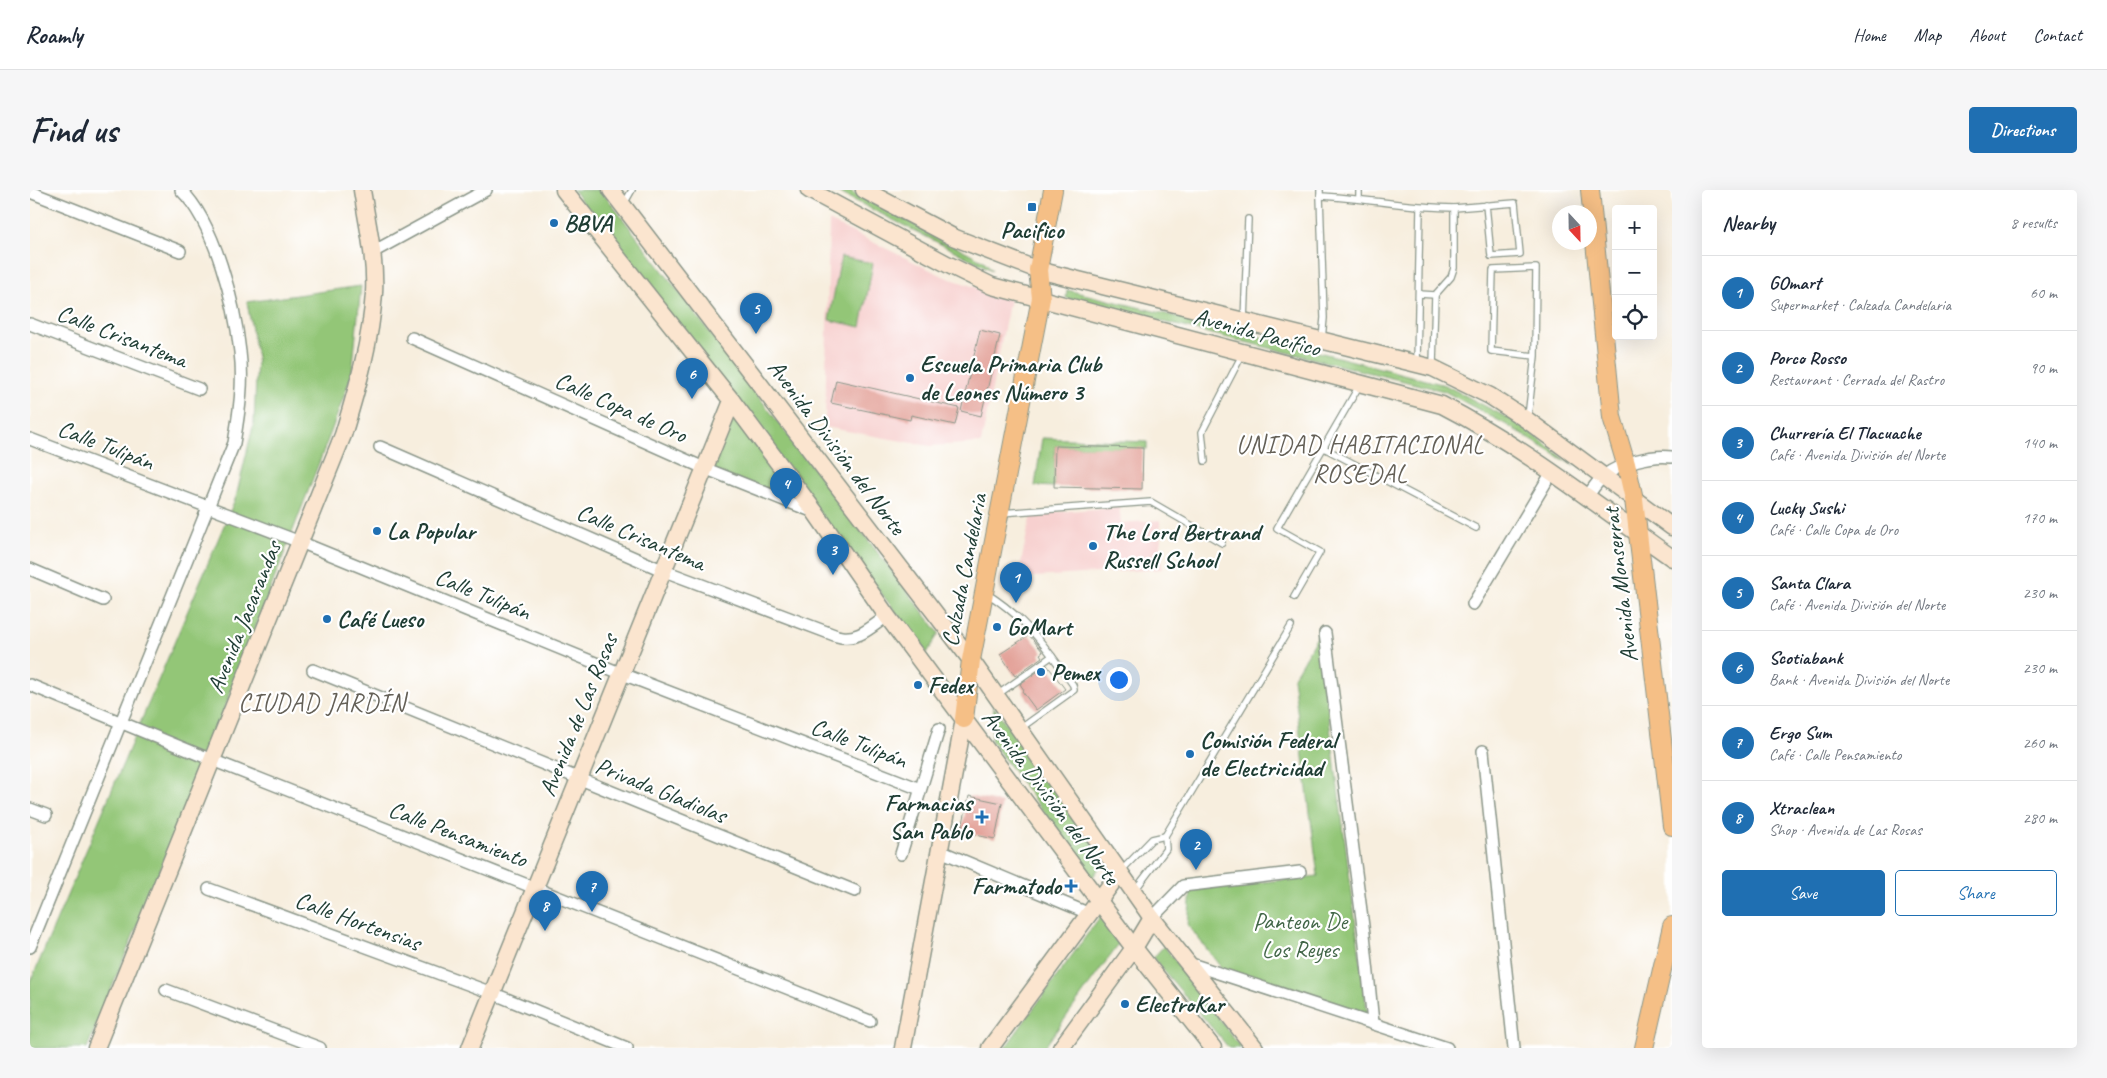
<!DOCTYPE html>
<meta charset="utf-8">
<style>
:root{--surface:#fff;--page:#f6f6f7;--text:#1f2937;--muted:#747a83;--line:#e0e1e3;--accent:#1f6fb2}
body{margin:0;font-family:Caveat,sans-serif;background:var(--page);color:var(--text)}
.controls{position:absolute;right:15px;top:15px;display:grid;overflow:hidden;border-radius:5px;box-shadow:0 5px 20px #0002}
.controls button{width:45px;height:45px;display:grid;place-items:center;padding:0;border:0;border-bottom:1px solid var(--line);background:var(--surface);color:var(--text);font:25px sans-serif}
.compass{position:absolute;left:1522px;top:15px;width:45px;height:45px;border-radius:50%;background:var(--surface);box-shadow:0 5px 20px #0002;rotate:158deg}
.you{position:absolute;left:1088px;top:489px;width:18px;height:18px;margin:-12px;border:4px solid #fff;border-radius:50%;background:#1a73e8;box-shadow:0 0 0 8px #1a73e833}
.badge{display:grid;place-items:center;width:32px;height:32px;border-radius:50%;background:var(--accent);color:#fff;font-size:16px;font-weight:700}
.pin{position:absolute;translate:-50% -41px;filter:drop-shadow(0 1px 2px #0008)}
.pin::after{content:'';position:absolute;top:26px;width:18px;height:15px;background:inherit;clip-path:polygon(0 0,100% 0,50% 100%)}
.list{margin:0;padding:0;list-style:none}
h2{display:flex;justify-content:space-between;align-items:center;height:65px;margin:0;padding:0 20px;font-size:21px}
h2 small{font-size:16px;font-weight:400;color:var(--muted)}
.list li{display:grid;grid-template-columns:32px 1fr auto;gap:15px;align-items:center;box-sizing:border-box;height:75px;padding:0 20px;border-top:1px solid var(--line)}
.list b{display:block;font-size:19px;white-space:nowrap}
.list p{margin:0;font-size:16px;white-space:nowrap;color:var(--muted)}
.list em{font-size:16px;font-style:normal;color:var(--muted)}
.actions{display:flex;gap:10px;padding:15px 20px}
.actions a{flex:1;padding:11px 0;border:1px solid var(--accent);border-radius:5px;text-align:center;font-size:18px;color:var(--accent)}
.actions .main{background:var(--accent);color:#fff}
.icon{flex:none;width:28px;height:28px;fill:none;stroke:currentColor;stroke-width:2;stroke-linecap:round;stroke-linejoin:round}
.map{position:relative;flex:none;width:1642px;height:858px;overflow:hidden;border-radius:5px}
header{display:flex;align-items:center;gap:30px;box-sizing:border-box;height:70px;padding:0 25px;background:var(--surface);border-bottom:1px solid var(--line)}
header strong{font-size:24px}
nav{display:flex;gap:28px;margin-inline-start:auto;font-size:18px}
.intro{display:flex;align-items:center;justify-content:space-between;box-sizing:border-box;height:120px;padding:0 30px}
h1{margin:0;font-size:35px}
.button{padding:12px 22px;border-radius:5px;background:var(--accent);color:#fff;font-size:18px;font-weight:700}
main{display:flex;gap:30px;padding:0 30px}
aside{flex:1;background:var(--surface);border-radius:5px;box-shadow:0 5px 20px #0002}
.map>svg:first-child{display:block}
</style>
<header>
<strong>Roamly</strong>
<nav><a>Home</a><a>Map</a><a>About</a><a>Contact</a></nav>
</header>
<div class="intro"><h1>Find us</h1><a class="button">Directions</a></div>
<main>
<div class="map">
<svg width="1642" height="858" viewBox="0 0 1642 858">
<rect width="100%" height="100%" fill="#fff"/>
<filter id="ink" filterUnits="userSpaceOnUse"><feTurbulence type="fractalNoise" baseFrequency=".02" numOctaves="2"/><feDisplacementMap in="SourceGraphic" scale="10" xChannelSelector="R" yChannelSelector="G"/><feConvolveMatrix kernelMatrix="1 2 1 2 8 2 1 2 1" color-interpolation-filters="sRGB"/></filter>
<filter id="wash" filterUnits="userSpaceOnUse"><feTurbulence type="fractalNoise" baseFrequency=".0096" numOctaves="4" result="noise"/><feDisplacementMap in="SourceGraphic" scale="20" xChannelSelector="R" yChannelSelector="G"/><feGaussianBlur stdDeviation="1.12" result="paint"/><feColorMatrix in="noise" values="0 0 0 0 0 0 0 0 0 0 0 0 0 0 0 0 0 1.4 0 .05"/><feComposite in="paint" operator="in"/></filter>
<g filter="url(#wash)">
<rect width="100%" height="100%" fill="#f7eede"/>
<!-- built -->
<g fill="#f7d0cf">
<polygon points="799,31 915,87 980,109 951,253 900,256 795,237"/>
<polygon points="1089,317 1091,333 1130,330 1132,379 988,388 1001,324"/>
</g>
<!-- green -->
<g fill="#93c677" stroke="#598256">
<polygon points="543,0 571,0 909,443 897,463"/>
<polygon points="804,0 818,0 954,71 962,80"/>
<polygon points="811,67 843,73 831,137 799,130"/>
<polygon points="331,96 322,184 302,239 167,590 57,858 0,858 0,793 206,307 224,232 227,168 217,112"/>
<polygon points="1037,100 1243,150 1415,195 1491,235 1544,276 1475,234 1414,201 1036,108"/>
<polygon points="700,217 779,325 674,278"/>
<polygon points="1012,248 1117,252 1117,259 1025,256 1024,297 1005,296"/>
<polygon points="1288,445 1338,827 1193,780 1158,735 1161,700 1288,686 1263,488"/>
<polygon points="964,517 1075,670 1062,688 961,551"/>
<polygon points="1072,724 1092,749 1014,858 975,858"/>
<polygon points="1134,756 1211,858 1199,858 1123,768"/>
</g>
<g id="blocks">
<!-- building -->
<g fill="#e3a097">
<polygon points="950,140 970,145 951,226 931,221"/>
<polygon points="806,190 929,218 925,235 881,225 880,230 801,213"/>
<polygon points="1025,256 1113,258 1112,299 1024,297"/>
<polygon points="999,445 1013,462 1010,464 1012,467 985,486 970,464"/>
<polygon points="1017,475 1035,499 1006,520 992,501 994,500 990,494"/>
<polygon points="939,606 972,613 965,649 931,642"/>
</g>
</g>
</g>
<g filter="url(#ink)">
<use href="#blocks" fill-opacity="0" stroke="#8b9689" stroke-width="1"/>
<g fill="none" stroke-linecap="round" stroke-linejoin="round">
<!-- lane casing -->
<g stroke="#8b9689" stroke-width="8">
<g id="lane">
<path d="M1290,0V6C1335,8 1379,18 1424,18V78L1421,87L1405,105L1389,104"/>
<polyline points="1329,0 1329,8"/>
<polyline points="1290,6 1294,128 1292,149"/>
<polyline points="594,14 602,0"/>
<polyline points="1424,18 1485,13 1490,64 1461,66 1456,15"/>
<polyline points="1214,131 1218,29"/>
<polyline points="1387,172 1390,18"/>
<polyline points="1403,175 1405,105"/>
<polyline points="1498,227 1505,166 1506,78 1463,80 1461,161 1505,166"/>
<polyline points="1294,258 1446,338"/>
<polyline points="1175,271 1172,242 1212,165"/>
<polyline points="971,323 1121,312 1192,353"/>
<path d="M956,403C996,428 1016,457 1043,495L1044,500L991,538"/>
<polyline points="1264,407 1290,362 1247,338 1329,196"/>
<polyline points="967,505 1022,466"/>
<polyline points="1091,681 1122,649 1135,646"/>
<polyline points="1105,700 1136,659 1135,646 1261,436"/>
</g>
</g>
<!-- street casing -->
<g stroke="#8b9689" stroke-width="14">
<g id="street">
<polyline points="0,2 150,61"/>
<polyline points="341,63 456,0"/>
<polyline points="0,134 169,199"/>
<polyline points="382,148 674,278 784,322"/>
<polyline points="0,249 270,352 590,483 890,599"/>
<path d="M350,257L632,380L807,446C827,452 841,437 857,426"/>
<path d="M1557,307C1562,300 1568,290 1575,285C1592,273 1621,264 1642,267"/>
<polyline points="0,379 73,410"/>
<polyline points="1443,414 1522,282"/>
<polyline points="1295,443 1334,744 1343,833"/>
<polyline points="283,480 825,701"/>
<polyline points="0,495 182,570 840,831"/>
<polyline points="1453,561 1484,858"/>
<polyline points="0,619 16,625"/>
<polyline points="910,661 1060,724"/>
<polyline points="871,664 909,539"/>
<polyline points="179,699 462,803 597,858"/>
<polyline points="1122,728 1153,696 1270,682"/>
<path d="M0,757L204,253C209,223 214,192 210,162C205,115 185,33 151,0"/>
<polyline points="1158,773 1417,858"/>
<polyline points="136,800 290,858"/>
</g>
</g>
<!-- secondary casing -->
<g stroke="#8b9689" stroke-width="19">
<g id="secondary">
<polyline points="534,0 702,211 785,322 857,426 1104,758 1183,858"/>
<polyline points="581,0 941,470 1122,728 1225,858"/>
<path d="M779,0L917,74L962,96L1412,215C1494,257 1567,315 1642,368"/>
<polyline points="834,0 923,47 1008,80 1403,178 1460,206 1497,230 1642,337"/>
<path d="M66,858L313,245C327,199 341,151 344,103C346,69 337,33 332,0"/>
<polyline points="440,858 702,211"/>
<polyline points="873,858 934,529"/>
<polyline points="960,858 1090,682"/>
<polyline points="1031,858 1104,758 1122,728"/>
</g>
</g>
<!-- primary casing -->
<g stroke="#8b9689" stroke-width="20">
<g id="primary">
<polyline points="1560,0 1582,227 1596,274 1604,309 1642,636"/>
<polyline points="934,529 941,470 1011,108 1008,80 1023,0"/>
<polyline points="1614,858 1642,736"/>
</g>
</g>
<!-- lane -->
<use href="#lane" stroke="#fff" stroke-width="5.5"/>
<!-- street -->
<use href="#street" stroke="#fff" stroke-width="11"/>
<!-- secondary -->
<use href="#secondary" stroke="#fbe5cf" stroke-width="16"/>
<!-- primary -->
<use href="#primary" stroke="#f5bf86" stroke-width="18"/>
</g>
</g>
<!-- markers -->
<g fill="#1f6fb2" stroke="#fff" stroke-width="2">
<rect x="997" y="12" width="10" height="10" rx="2.5"/>
<circle cx="524" cy="33" r="5"/>
<circle cx="880" cy="188" r="5"/>
<circle cx="347" cy="341" r="5"/>
<circle cx="1063" cy="356" r="5"/>
<circle cx="297" cy="429" r="5"/>
<circle cx="967" cy="437" r="5"/>
<circle cx="1011" cy="482" r="5"/>
<circle cx="888" cy="495" r="5"/>
<circle cx="1160" cy="564" r="5"/>
<path d="M949.5 619.5h5v5h5v5h-5v5h-5v-5h-5v-5h5z"/>
<path d="M1038.5 688.5h5v5h5v5h-5v5h-5v-5h-5v-5h5z"/>
<circle cx="1095" cy="814" r="5"/>
</g>
<g text-anchor="middle" stroke-width="4.5" stroke-linejoin="round" paint-order="stroke">
<!-- poi labels -->
<g font-size="24" font-weight="bold" fill="#1f3d34" stroke="#fff" text-anchor="start">
<text x="534" y="41">BBVA</text>
<text x="1002" y="48" text-anchor="middle">Pacifico</text>
<text x="890" y="182">Escuela Primaria Club<tspan x="890" dy="28">de Leones Número 3</tspan></text>
<text x="357" y="349">La Popular</text>
<text x="1073" y="350">The Lord Bertrand<tspan x="1073" dy="28">Russell School</tspan></text>
<text x="307" y="437">Café Lueso</text>
<text x="977" y="445">GoMart</text>
<text x="1021" y="490">Pemex</text>
<text x="898" y="503">Fedex</text>
<text x="1170" y="558">Comisión Federal<tspan x="1170" dy="28">de Electricidad</tspan></text>
<text x="942" y="621" text-anchor="end">Farmacias<tspan x="942" dy="28">San Pablo</tspan></text>
<text x="1031" y="704" text-anchor="end">Farmatodo</text>
<text x="1105" y="822">ElectroKar</text>
</g>
<!-- street labels -->
<g font-size="24" fill="#1f3d34" stroke="#fff">
<text transform="translate(1227 142) rotate(15)" y="8">Avenida Pacífico</text>
<text transform="translate(92 146) rotate(21)" y="8">Calle Crisantema</text>
<text transform="translate(591 217) rotate(24)" y="8">Calle Copa de Oro</text>
<text transform="translate(76 255) rotate(21)" y="8">Calle Tulipán</text>
<text transform="translate(807 257) rotate(53)" y="8">Avenida División del Norte</text>
<text transform="translate(611 347) rotate(23)" y="8">Calle Crisantema</text>
<text transform="translate(934 380) rotate(-79)" y="8">Calzada Candelaria</text>
<text transform="translate(1590 395) rotate(-97)" y="8">Avenida Monserrat</text>
<text transform="translate(453 404) rotate(22)" y="8">Calle Tulipán</text>
<text transform="translate(214 427) rotate(-68)" y="8">Avenida Jacarandas</text>
<text transform="translate(548 525) rotate(-68)" y="8">Avenida de Las Rosas</text>
<text transform="translate(829 553) rotate(21)" y="8">Calle Tulipán</text>
<text transform="translate(631 600) rotate(22)" y="8">Privada Gladiolas</text>
<text transform="translate(1021 607) rotate(53)" y="8">Avenida División del Norte</text>
<text transform="translate(428 644) rotate(21)" y="8">Calle Pensamiento</text>
<text transform="translate(328 731) rotate(20)" y="8">Calle Hortensias</text>
</g>
<!-- park labels -->
<g font-size="24" fill="#426648" stroke="#fff">
<text x="1270" y="739">Panteon De<tspan x="1270" dy="28">Los Reyes</tspan></text>
</g>
<!-- neighbourhood labels -->
<g font-size="25" letter-spacing="1" fill="#646057" stroke="#fff">
<text x="1330" y="263">UNIDAD HABITACIONAL<tspan x="1330" dy="29">ROSEDAL</tspan></text>
<text x="292" y="521">CIUDAD JARDÍN</text>
</g>
</g>
</svg>
<div class="controls">
<button>+</button>
<button>−</button>
<button><svg class="icon" aria-label="locate" viewBox="0 0 24 24"><circle cx="12" cy="12" r="6"/><path d="M12 2v4M12 18v4M2 12h4M18 12h4"/></svg></button>
</div>
<svg class="compass" viewBox="-18 -18 36 36"><path d="M0-13l5 13h-10z" fill="#e53935"/><path d="M0 13l5-13h-10z" fill="#747a83"/></svg>
<div class="you"></div>
<div class="pin badge" style="left:986px;top:413px">1</div>
<div class="pin badge" style="left:1166px;top:680px">2</div>
<div class="pin badge" style="left:803px;top:385px">3</div>
<div class="pin badge" style="left:756px;top:319px">4</div>
<div class="pin badge" style="left:726px;top:144px">5</div>
<div class="pin badge" style="left:662px;top:209px">6</div>
<div class="pin badge" style="left:562px;top:722px">7</div>
<div class="pin badge" style="left:515px;top:741px">8</div>
</div>
<aside>
<h2>Nearby<small>8 results</small></h2>
<ul class="list">
<li><span class="badge">1</span><div><b>GOmart</b><p>Supermarket · Calzada Candelaria</p></div><em>60 m</em></li>
<li><span class="badge">2</span><div><b>Porco Rosso</b><p>Restaurant · Cerrada del Rastro</p></div><em>90 m</em></li>
<li><span class="badge">3</span><div><b>Churrería El Tlacuache</b><p>Café · Avenida División del Norte</p></div><em>140 m</em></li>
<li><span class="badge">4</span><div><b>Lucky Sushi</b><p>Café · Calle Copa de Oro</p></div><em>170 m</em></li>
<li><span class="badge">5</span><div><b>Santa Clara</b><p>Café · Avenida División del Norte</p></div><em>230 m</em></li>
<li><span class="badge">6</span><div><b>Scotiabank</b><p>Bank · Avenida División del Norte</p></div><em>230 m</em></li>
<li><span class="badge">7</span><div><b>Ergo Sum</b><p>Café · Calle Pensamiento</p></div><em>260 m</em></li>
<li><span class="badge">8</span><div><b>Xtraclean</b><p>Shop · Avenida de Las Rosas</p></div><em>280 m</em></li>
</ul>
<div class="actions"><a class="main">Save</a><a>Share</a></div>
</aside>
</main>
